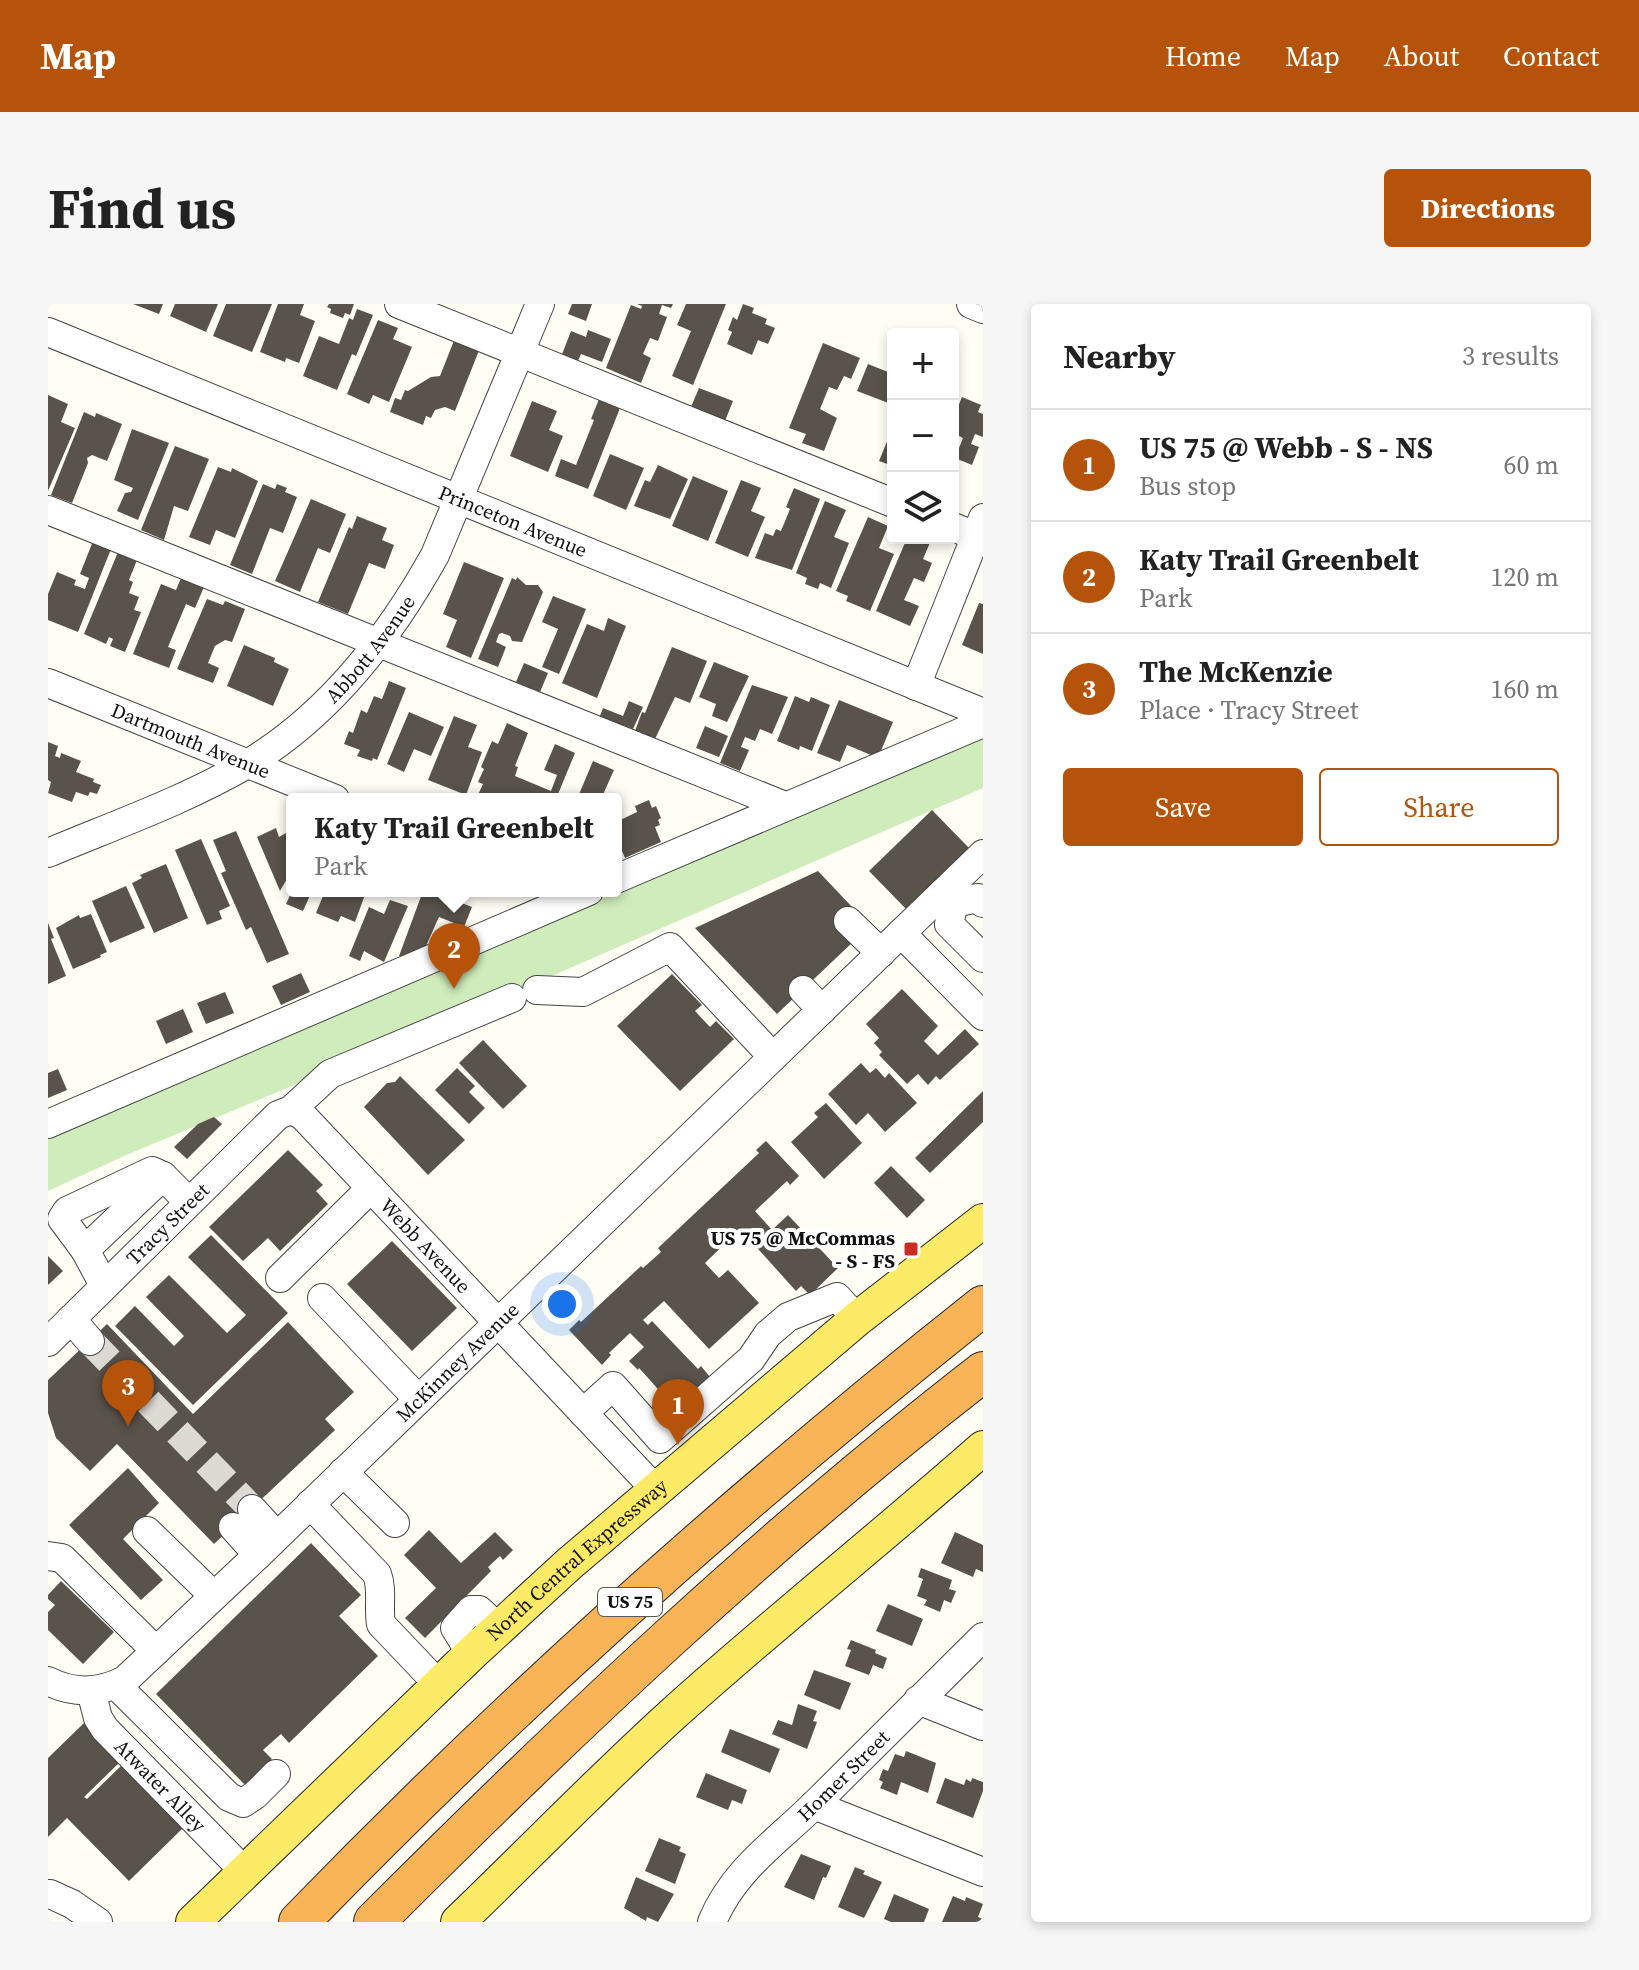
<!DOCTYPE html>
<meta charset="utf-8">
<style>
:root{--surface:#fff;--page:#f6f6f6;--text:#222;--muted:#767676;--line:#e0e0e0;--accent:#b45309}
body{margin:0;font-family:"Source Serif 4",serif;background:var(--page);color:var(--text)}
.controls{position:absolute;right:24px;top:24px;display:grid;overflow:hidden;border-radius:8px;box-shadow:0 4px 12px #0003}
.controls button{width:72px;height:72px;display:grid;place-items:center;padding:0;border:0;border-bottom:2px solid var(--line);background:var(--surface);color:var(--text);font:40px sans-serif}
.you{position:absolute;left:514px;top:1000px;width:28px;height:28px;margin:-20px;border:6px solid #fff;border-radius:50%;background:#1a73e8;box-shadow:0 0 0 12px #1a73e833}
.badge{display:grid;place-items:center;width:52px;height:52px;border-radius:50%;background:var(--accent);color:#fff;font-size:26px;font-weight:700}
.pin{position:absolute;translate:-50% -66px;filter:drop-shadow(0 2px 4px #0008)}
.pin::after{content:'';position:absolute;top:42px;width:28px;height:24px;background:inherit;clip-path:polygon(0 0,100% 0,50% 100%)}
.popup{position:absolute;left:238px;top:489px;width:336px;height:104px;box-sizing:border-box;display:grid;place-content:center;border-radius:8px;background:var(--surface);filter:drop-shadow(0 2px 6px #0005);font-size:26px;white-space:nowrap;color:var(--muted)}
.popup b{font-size:30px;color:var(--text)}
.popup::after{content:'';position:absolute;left:50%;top:100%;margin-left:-16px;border:16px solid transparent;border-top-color:var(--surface)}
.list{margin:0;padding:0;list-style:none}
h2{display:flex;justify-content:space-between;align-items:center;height:104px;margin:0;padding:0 32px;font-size:34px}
h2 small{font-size:26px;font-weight:400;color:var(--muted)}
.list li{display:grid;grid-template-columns:52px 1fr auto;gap:24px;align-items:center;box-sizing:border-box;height:112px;padding:0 32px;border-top:2px solid var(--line)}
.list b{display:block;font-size:30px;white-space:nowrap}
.list p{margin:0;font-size:26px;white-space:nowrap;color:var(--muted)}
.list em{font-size:26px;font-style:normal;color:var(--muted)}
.actions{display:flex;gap:16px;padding:24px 32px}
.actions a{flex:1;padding:18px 0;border:2px solid var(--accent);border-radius:8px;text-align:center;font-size:28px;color:var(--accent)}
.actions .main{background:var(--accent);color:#fff}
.icon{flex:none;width:44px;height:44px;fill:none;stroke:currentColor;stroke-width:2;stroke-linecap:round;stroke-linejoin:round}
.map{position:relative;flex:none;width:935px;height:1618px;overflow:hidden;border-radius:8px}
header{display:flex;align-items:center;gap:48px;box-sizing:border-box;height:112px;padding:0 40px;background:var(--accent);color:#fff}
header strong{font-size:38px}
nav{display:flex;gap:44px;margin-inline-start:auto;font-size:28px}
.intro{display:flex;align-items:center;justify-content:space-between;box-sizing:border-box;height:192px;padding:0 48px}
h1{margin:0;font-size:56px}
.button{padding:20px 36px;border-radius:8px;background:var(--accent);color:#fff;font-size:28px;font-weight:700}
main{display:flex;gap:48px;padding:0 48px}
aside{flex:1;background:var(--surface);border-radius:8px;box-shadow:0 4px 12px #0003}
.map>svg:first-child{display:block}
</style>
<header>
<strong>Map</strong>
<nav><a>Home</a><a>Map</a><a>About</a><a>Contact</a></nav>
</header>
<div class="intro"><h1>Find us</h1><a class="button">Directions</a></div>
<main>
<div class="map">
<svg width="935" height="1618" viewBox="0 0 935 1618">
<rect width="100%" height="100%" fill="#fffef5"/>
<!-- green -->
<polygon fill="#cfecbb" points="935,431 935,484 407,714 76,852 0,887 0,831"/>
<!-- building -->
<g fill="#5a534c">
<polygon points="85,0 115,0 111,10"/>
<polygon points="127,0 170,0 158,28 122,12"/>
<polygon points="178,0 224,0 204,48 165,32"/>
<polygon points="230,0 256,0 252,11 267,17 251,59 238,54 237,58 212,48"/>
<polygon points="281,0 306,0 302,11 297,9 295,14 282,9 283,5 279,3"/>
<polygon points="524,0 544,0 538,17 520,10"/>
<polygon points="589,0 625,0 623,4 614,1 611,10 619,13 610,37 602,34 595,50 603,54 593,79 558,64 583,1 593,5 594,2"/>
<polygon points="638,0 678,0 645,81 624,72 643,27 629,21"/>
<polygon points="695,0 706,4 704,9 719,15 717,20 727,24 720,40 710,36 704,51 679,40 684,28 680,26 685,13 689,16"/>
<polygon points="309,5 325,11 308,52 304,50 289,86 255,72 271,32 291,40 301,14 305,16"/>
<polygon points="330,16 350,24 345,35 364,43 341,98 325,91 321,100 299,90"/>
<polygon points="540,26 563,35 554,58 533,50 529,59 513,53 523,27 538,33"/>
<polygon points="407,34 432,44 407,107 397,103 387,106 383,114 378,112 375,121 342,108 347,94 353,96 357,86 360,87 383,73 392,72"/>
<polygon points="775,39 812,54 803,75 796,72 789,86 781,83 772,105 789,114 776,147 754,139 758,130 741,124"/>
<polygon points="820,60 845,70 843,100 809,87"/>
<polygon points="651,84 685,97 677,117 643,103"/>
<polygon points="0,91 20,100 13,118 27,124 0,187"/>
<polygon points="914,93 933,101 930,108 935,110 935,133 927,130 923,140 931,143 924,161 907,154 915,134 909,131 905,141 905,115"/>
<polygon points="551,95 572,104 540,185 507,172 513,155 528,161 546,116 543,115"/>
<polygon points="484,97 509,107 501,126 515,132 500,168 462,152"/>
<polygon points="36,108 47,113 48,109 74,120 59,157 44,151 39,154 40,159 24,199 3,191"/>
<polygon points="845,123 845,162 831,157"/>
<polygon points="84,125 121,139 90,216 69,207 77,189 83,188 85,184 66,176"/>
<polygon points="127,142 161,155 140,207 126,202 116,236 93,226"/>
<polygon points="562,150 596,164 578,206 545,192"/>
<polygon points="610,161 640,175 622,215 586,202 597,176 602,178"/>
<polygon points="170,163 183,168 184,164 210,177 187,234 168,226 162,241 141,233"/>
<polygon points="645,172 680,187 660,237 624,222"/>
<polygon points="693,176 713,184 703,207 717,213 700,253 667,239"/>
<polygon points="215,180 227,185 229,180 239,184 237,188 249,193 235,229 222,224 204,270 182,261"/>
<polygon points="746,184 772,195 744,266 707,254 717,229 725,232 728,225 733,227 742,205 738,203"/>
<polygon points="263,195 298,210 282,249 270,244 252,288 227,277"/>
<polygon points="777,197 798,206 786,233 801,239 783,284 772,279 770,285 757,280 759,274 748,269"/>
<polygon points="309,212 339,224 334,236 346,241 337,265 321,259 300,310 270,298 301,223 304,225"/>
<polygon points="820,213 840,222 831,244 846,250 822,307 798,297 800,292 788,287"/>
<polygon points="859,234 884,234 875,255 884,259 876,278 866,274 856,296 871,302 862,322 828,307"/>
<polygon points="45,237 63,245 30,328 0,316 0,290 9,268 28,276 26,281 37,285 41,274 32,270"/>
<polygon points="70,248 89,256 81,276 85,278 81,289 91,293 86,306 93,308 77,348 62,342 65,335 61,333 58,340 36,330"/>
<polygon points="416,258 456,274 423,354 398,343 409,316 395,310"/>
<polygon points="469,273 478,281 490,281 495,288 474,338 464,337 462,332 454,329 451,330 448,338 458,343 450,363 430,355 464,274 468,276"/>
<polygon points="133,274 156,283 147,304 138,300 120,343 128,346 121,364 85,350 113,280 128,286"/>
<polygon points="505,292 538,305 511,370 494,363 510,325 494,318"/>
<polygon points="159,295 175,301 177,297 197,305 184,338 177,336 167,342 160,359 171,364 165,379 129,365"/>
<polygon points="931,299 935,300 935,350 914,341"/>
<polygon points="560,314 578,322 549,394 514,379 539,320 556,327"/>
<polygon points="196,341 227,354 226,358 241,365 225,402 179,382"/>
<polygon points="624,343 659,357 642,399 627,393 607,435 587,427 594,408 597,409"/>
<polygon points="666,358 701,372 679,418 664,412 668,400 651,393"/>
<polygon points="476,359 500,369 492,388 468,378"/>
<polygon points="341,377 358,384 329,456 325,454 324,457 309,452 312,446 296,440 301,427 305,429 313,406 319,409 326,392 334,395"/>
<polygon points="704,381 740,393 724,430 712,425 707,437 697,433 693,443 701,446 692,467 672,459"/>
<polygon points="747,392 761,398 763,393 782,401 764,447 752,442 751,446 729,437"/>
<polygon points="791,396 845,418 830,454 799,441 792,458 769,449"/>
<polygon points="581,397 595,403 585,425 575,421 573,426 550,417 555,404 575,412"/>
<polygon points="361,408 396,423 383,452 366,445 356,468 339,460"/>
<polygon points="406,412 429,421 420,443 434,448 418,491 380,476"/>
<polygon points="459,419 480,429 467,462 470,463 467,472 503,487 509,471 496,466 507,440 527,449 508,495 429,493 435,480 430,478 436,465 433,463 444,437 450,440"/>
<polygon points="657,422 680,432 671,453 648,444"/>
<polygon points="0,438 10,442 7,452 12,454 13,449 33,457 28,468 46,475 45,478 53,481 49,490 42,488 40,492 28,488 24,498 0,489 3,478 0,476"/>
<polygon points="545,457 566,466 553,495 514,495 517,490 529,495"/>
<polygon points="601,496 604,504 608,502 613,514 610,516 612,521 607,523 613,538 577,554 568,533 568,518 589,508 587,502"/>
<polygon points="884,506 922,545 859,606 821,567"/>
<polygon points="228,524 231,533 238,529 244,544 244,575 240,573 232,587 209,533"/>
<polygon points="188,527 241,650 219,659 203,623 198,626 173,569 178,567 165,536"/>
<polygon points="153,535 182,602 171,607 174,615 159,621 127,546"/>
<polygon points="118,560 140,614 106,629 84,579 94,574 92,571"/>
<polygon points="770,567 807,606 805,638 729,710 647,624"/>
<polygon points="78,582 97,624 62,639 44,597"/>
<polygon points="244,587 264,587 255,607 238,600"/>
<polygon points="277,587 318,588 307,618 293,612 290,618 268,609"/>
<polygon points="375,587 386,587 400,596 401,594 424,603 416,623 391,613 377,644 361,656 351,652"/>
<polygon points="342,596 360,602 336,658 316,647 312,657 301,652 321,603 336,610"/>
<polygon points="43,610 59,648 52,651 53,653 25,665 8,624 31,611 32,614"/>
<polygon points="0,619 6,634 3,635 18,672 0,680"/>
<polygon points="253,669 262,688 233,701 224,682"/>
<polygon points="624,670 654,701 647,707 662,723 668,717 686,735 632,787 569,722"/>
<polygon points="854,685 890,722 876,737 890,751 917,725 931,740 892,776 888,772 880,781 870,770 859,780 831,751 834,748 826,739 831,734 818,720"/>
<polygon points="177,688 186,709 158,720 149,699"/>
<polygon points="135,705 145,728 118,740 108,717"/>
<polygon points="435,736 479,782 455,805 411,759"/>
<polygon points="813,759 822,769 828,764 837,774 841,769 869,799 837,828 820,809 808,821 780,790"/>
<polygon points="409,764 427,782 421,788 437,804 421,820 387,786"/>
<polygon points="10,765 19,786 0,794 0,769"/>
<polygon points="352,772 417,836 380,871 316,803 339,779 347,778"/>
<polygon points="935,787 935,818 882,869 867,854"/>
<polygon points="778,799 814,839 776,875 743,838 770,813 766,809"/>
<polygon points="166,813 174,820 139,855 126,843 150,820"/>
<polygon points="718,837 751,872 742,881 739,877 707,907 724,926 740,911 790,964 762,991 753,982 748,987 692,925 657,959 671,974 680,966 711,999 661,1045 616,997 595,1016 600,1021 604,1017 650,1065 653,1062 662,1073 628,1105 591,1064 590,1066 581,1057 596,1043 582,1029 561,1049 563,1051 554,1061 521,1026 531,1016 533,1018 593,962 595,964 613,948 610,944 711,849 708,846"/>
<polygon points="240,846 275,881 268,887 280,900 232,947 220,934 195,957 161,923"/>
<polygon points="843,862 877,896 859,914 826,879"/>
<polygon points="163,931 240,1009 145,1101 67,1022 87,1002 126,1042 136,1032 98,993 121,971 179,1029 198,1011 140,953"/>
<polygon points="344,937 409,1004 364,1047 299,980"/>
<polygon points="0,952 15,967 0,981"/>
<polygon points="240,1018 306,1088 277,1115 287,1126 166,1240 69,1140 42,1167 8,1134 0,1109 0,1076 59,1020 145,1110"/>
<polygon points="80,1164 111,1199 75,1235 115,1276 93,1296 21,1221"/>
<polygon points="381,1226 413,1259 447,1228 465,1246 455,1256 452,1252 440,1263 443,1267 377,1334 357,1314 388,1284 356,1251"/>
<polygon points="907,1228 935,1241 935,1268 928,1265 925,1273 893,1259"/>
<polygon points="263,1239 313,1291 291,1312 330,1352 241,1439 233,1430 215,1446 224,1455 197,1481 108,1390"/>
<polygon points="873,1264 904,1276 901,1285 908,1287 903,1299 896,1296 892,1308 876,1301 879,1296 869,1292 875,1275 870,1273"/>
<polygon points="13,1277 66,1328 35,1360 0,1326 0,1308 7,1301 0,1295 0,1291"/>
<polygon points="840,1300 875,1315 864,1342 828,1327"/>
<polygon points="803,1336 828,1346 827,1349 839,1354 835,1365 825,1361 821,1371 797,1362 803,1346 799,1345"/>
<polygon points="766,1366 803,1379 792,1406 756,1391"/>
<polygon points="750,1400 769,1407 765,1417 769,1418 759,1445 724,1430 730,1416 744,1421"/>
<polygon points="36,1419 73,1457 36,1493 39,1495 76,1459 139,1520 81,1577 19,1514 0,1533 0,1454"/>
<polygon points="682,1425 732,1445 722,1469 673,1448"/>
<polygon points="858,1447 888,1459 880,1489 853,1478 849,1491 832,1484 835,1478 831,1476 835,1465 840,1467 847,1450 856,1453"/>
<polygon points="658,1469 699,1486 694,1500 684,1496 680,1506 648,1493"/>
<polygon points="897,1474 916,1481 918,1475 923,1478 924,1474 935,1478 935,1487 925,1514 888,1499"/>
<polygon points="611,1534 633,1543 631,1547 638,1550 627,1580 597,1567"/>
<polygon points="753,1550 783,1562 778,1574 775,1573 766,1596 736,1583"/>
<polygon points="807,1563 817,1567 815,1570 834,1578 816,1614 790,1603"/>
<polygon points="588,1573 626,1590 610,1618 599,1613 598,1617 576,1604"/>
<polygon points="846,1590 881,1605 876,1618 843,1618 836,1615"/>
<polygon points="905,1592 917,1597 918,1593 935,1600 930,1613 935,1615 935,1618 894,1618"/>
</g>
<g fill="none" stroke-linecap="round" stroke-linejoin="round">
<!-- minor-tunnel -->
<polyline stroke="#dbdad3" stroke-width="28" stroke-dasharray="28 14" stroke-linecap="butt" points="42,1037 204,1205"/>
<!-- minor casing -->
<g stroke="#444" stroke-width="30">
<g id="minor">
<polyline points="351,0 845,199"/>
<polyline points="923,0 935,5"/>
<path id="s1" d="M0,28L928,406"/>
<polyline points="0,206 737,502"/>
<polyline points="905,223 935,235"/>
<path id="s2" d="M0,379L287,495"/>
<polyline points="868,382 935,214"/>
<path id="s3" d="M0,549C67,521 138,496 201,459C282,410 342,332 387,251L492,0"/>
<polyline points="568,575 935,419"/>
<polyline points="896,588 906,599 901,620 935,654"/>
<polyline points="906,599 930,594 935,599"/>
<polyline points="800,617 833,649"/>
<polyline points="853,629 935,712"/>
<polyline points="489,686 535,688 622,643 725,753"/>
<polyline points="755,686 774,706"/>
<path id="s4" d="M243,806L254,811L608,1186"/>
<polyline points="0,820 541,587"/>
<polyline points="37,946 14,915 19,907 104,867 115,872"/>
<polyline points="232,974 323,884"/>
<polyline points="56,981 37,946 115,872 141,898"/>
<polyline points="274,994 370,1095"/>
<polyline points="23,1015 42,1037"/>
<path id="s5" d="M0,1038L230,811L243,806L282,770L464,694"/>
<polyline points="535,1109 565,1082 612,1135 703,1055 720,1030 740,1013 789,993 809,1015"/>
<polyline points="295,1168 347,1219"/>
<path d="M262,1200L329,1270C335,1286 330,1303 333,1320L390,1380"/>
<polyline points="204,1205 229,1232"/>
<polyline points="185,1223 210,1251"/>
<polyline points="99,1227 166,1292"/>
<polyline points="0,1252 14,1254 108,1347"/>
<polyline points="423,1350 407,1324 423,1306 431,1306 450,1324"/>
<path id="s6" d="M0,1377C25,1390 52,1389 77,1376L210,1251L935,550"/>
<polyline points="68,1381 181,1493 195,1499 207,1491 228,1470"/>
<path id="s7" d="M43,1387L50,1414L57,1425L197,1568"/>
<polyline points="870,1396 935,1422"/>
<polyline points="766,1501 935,1568"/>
<polyline points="2,1590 24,1600 50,1618"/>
<path id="s8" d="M664,1618C686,1565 729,1538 768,1499C824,1444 879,1388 935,1333"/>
</g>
</g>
<!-- major casing -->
<g stroke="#222" stroke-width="36">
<g id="major">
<path id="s9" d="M145,1618L423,1350L521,1260L809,1015L935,917"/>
<path d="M410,1618C482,1549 551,1477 625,1410C726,1319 833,1234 935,1144"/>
</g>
</g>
<!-- highway casing -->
<g stroke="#222" stroke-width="42">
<g id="highway">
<path d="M251,1618C465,1397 694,1193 935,1002"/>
<path d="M326,1618C519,1425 718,1236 935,1068"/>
</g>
</g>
<!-- minor -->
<use href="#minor" stroke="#fff" stroke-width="28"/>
<!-- major -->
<use href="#major" stroke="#fdea66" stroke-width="34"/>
<!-- highway -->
<use href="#highway" stroke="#fab458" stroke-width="40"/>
</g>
<!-- markers -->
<rect fill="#c92c21" stroke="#fff" stroke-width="3" x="855" y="937" width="16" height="16" rx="4"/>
<g text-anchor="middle" stroke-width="8" stroke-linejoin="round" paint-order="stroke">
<!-- shield labels -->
<rect fill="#fff" stroke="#585858" stroke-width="2" x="550" y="1284" width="64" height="28" rx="6"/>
<g font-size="18" font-weight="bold" fill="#111">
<text x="582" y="1304">US 75</text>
</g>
<!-- street labels -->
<g font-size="20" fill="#111" stroke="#fff">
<text dy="7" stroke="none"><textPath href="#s1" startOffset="502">Princeton Avenue</textPath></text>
<text dy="7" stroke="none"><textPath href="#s3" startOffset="388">Abbott Avenue</textPath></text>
<text dy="7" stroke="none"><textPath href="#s2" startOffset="154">Dartmouth Avenue</textPath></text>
<text dy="7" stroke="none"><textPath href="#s5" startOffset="168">Tracy Street</textPath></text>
<text dy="7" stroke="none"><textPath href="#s4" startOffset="192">Webb Avenue</textPath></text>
<text dy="7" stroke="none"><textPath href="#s6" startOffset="540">McKinney Avenue</textPath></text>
<text dy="7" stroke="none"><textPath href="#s9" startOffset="528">North Central Expressway</textPath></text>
<text dy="7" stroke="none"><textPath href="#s8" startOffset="198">Homer Street</textPath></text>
<text dy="7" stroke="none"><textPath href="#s7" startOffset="120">Atwater Alley</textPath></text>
</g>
<!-- poi labels -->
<g font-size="20" font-weight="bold" fill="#111" stroke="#fff" text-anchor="end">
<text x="847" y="941">US 75 @ McCommas<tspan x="847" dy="23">- S - FS</tspan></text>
</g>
</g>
</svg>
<div class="controls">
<button>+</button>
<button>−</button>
<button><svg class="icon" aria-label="layers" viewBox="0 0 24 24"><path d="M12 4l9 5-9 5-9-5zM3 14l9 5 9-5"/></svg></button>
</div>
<div class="you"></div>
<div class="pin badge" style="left:630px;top:1141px">1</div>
<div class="pin badge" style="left:406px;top:685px">2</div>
<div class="popup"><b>Katy Trail Greenbelt</b>Park</div>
<div class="pin badge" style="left:80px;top:1122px">3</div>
</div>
<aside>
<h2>Nearby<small>3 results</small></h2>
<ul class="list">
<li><span class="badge">1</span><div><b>US 75 @ Webb - S - NS</b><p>Bus stop</p></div><em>60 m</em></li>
<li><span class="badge">2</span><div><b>Katy Trail Greenbelt</b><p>Park</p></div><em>120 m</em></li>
<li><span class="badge">3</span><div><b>The McKenzie</b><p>Place · Tracy Street</p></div><em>160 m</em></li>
</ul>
<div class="actions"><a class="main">Save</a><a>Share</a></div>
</aside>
</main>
